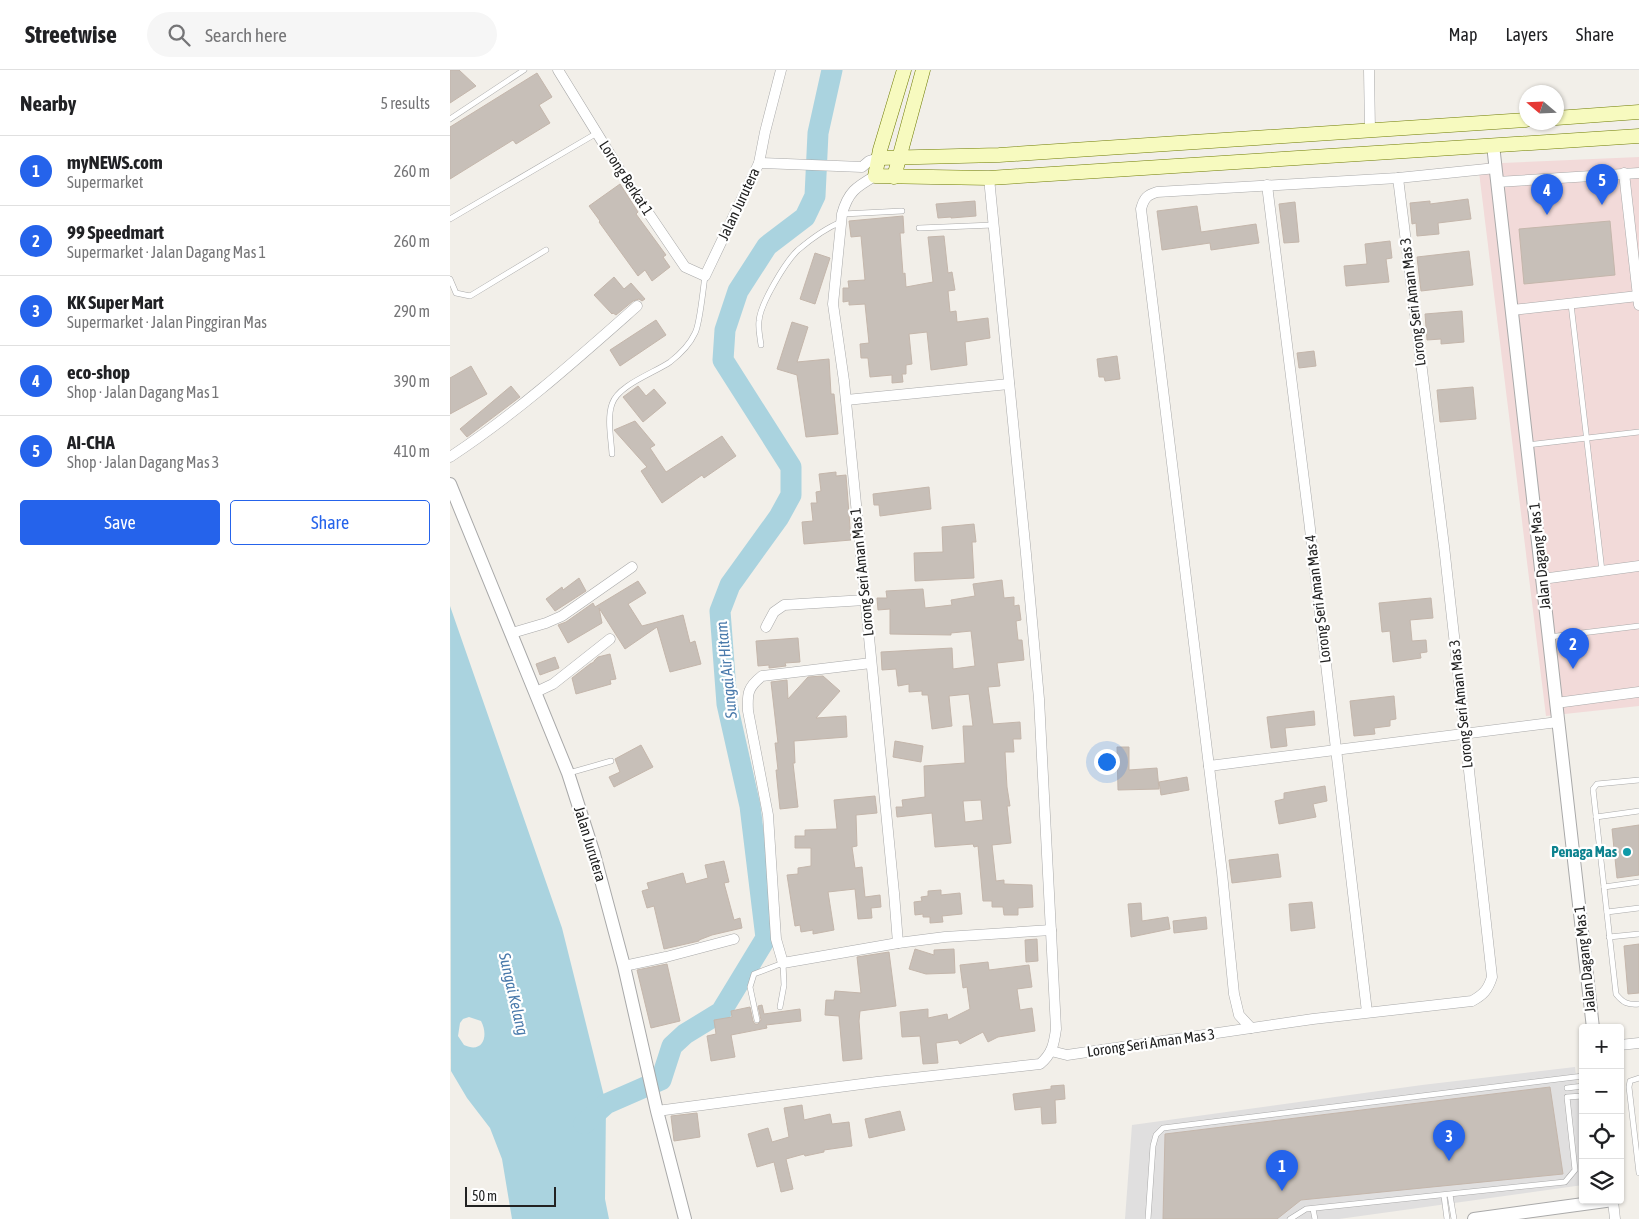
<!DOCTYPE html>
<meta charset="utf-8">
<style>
:root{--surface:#fff;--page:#f6f6f6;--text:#202124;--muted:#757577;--line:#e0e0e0;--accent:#2563eb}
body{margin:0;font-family:"Asap Condensed",sans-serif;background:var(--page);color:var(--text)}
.controls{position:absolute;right:15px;bottom:15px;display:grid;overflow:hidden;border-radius:5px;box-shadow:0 1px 4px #0004}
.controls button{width:45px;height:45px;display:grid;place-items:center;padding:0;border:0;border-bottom:1px solid var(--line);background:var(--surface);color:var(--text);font:25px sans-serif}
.compass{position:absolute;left:1069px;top:15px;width:45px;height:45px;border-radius:50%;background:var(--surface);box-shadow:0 1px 4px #0004;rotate:289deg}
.scale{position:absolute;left:15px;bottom:12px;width:91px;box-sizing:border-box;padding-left:5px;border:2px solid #222;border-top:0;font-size:14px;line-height:18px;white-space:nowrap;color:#222;-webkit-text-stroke:4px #fff;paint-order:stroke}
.you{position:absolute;left:656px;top:691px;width:18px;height:18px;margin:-12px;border:4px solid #fff;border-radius:50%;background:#1a73e8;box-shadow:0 0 0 8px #1a73e833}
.badge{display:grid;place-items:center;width:32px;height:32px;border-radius:50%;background:var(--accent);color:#fff;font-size:16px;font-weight:700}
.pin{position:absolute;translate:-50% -41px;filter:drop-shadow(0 1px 2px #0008)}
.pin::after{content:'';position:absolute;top:26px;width:18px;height:15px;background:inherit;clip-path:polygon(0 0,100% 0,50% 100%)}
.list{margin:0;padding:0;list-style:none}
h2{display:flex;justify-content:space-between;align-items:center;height:65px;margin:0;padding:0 20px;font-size:21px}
h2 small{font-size:16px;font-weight:400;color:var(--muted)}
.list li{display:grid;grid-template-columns:32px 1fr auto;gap:15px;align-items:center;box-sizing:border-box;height:70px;padding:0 20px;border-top:1px solid var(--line)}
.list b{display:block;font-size:19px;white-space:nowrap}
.list p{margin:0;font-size:16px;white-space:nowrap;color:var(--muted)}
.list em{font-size:16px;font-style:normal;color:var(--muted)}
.actions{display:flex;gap:10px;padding:15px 20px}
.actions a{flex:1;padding:11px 0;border:1px solid var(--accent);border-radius:5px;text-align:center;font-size:18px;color:var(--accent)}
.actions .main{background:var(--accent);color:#fff}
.icon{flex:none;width:28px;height:28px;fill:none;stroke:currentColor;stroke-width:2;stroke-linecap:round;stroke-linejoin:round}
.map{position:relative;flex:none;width:1189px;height:1149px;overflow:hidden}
header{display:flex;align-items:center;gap:30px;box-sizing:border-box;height:70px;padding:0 25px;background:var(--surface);border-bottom:1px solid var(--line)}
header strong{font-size:24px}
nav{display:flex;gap:28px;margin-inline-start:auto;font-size:18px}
.search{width:350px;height:45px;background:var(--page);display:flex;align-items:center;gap:12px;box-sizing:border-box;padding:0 18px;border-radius:28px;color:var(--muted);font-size:19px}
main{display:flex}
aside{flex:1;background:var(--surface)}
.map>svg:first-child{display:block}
</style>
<header>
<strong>Streetwise</strong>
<div class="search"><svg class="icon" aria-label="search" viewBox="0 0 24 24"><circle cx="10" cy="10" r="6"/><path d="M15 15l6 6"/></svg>Search here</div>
<nav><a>Map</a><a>Layers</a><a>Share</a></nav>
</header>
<main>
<aside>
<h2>Nearby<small>5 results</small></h2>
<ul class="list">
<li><span class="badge">1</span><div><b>myNEWS.com</b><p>Supermarket</p></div><em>260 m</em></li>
<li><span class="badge">2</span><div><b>99 Speedmart</b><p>Supermarket · Jalan Dagang Mas 1</p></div><em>260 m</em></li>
<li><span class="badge">3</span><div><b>KK Super Mart</b><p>Supermarket · Jalan Pinggiran Mas</p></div><em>290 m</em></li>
<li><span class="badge">4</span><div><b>eco-shop</b><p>Shop · Jalan Dagang Mas 1</p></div><em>390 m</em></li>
<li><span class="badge">5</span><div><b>AI-CHA</b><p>Shop · Jalan Dagang Mas 3</p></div><em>410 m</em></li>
</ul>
<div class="actions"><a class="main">Save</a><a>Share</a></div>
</aside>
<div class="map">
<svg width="1189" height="1149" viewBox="0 0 1189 1149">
<rect width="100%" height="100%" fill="#f2efe9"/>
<!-- residential -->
<polygon fill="#e0dfdf" points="1125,997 1133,1067 1133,1115 889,1149 675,1149 682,1055 972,1015"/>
<!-- commercial -->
<polygon fill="#f2dad9" points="1189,87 1189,636 1096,646 1028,94"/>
<!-- water -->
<path fill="#aad3df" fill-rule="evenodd" d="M0,536L112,858L156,1034L155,1129L159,1149H62L52,1089L40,1058L17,1028L1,1001ZM19,947L31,951C39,966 33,984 14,975L8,966L10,953L13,949Z"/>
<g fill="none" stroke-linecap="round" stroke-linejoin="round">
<!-- river -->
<polyline stroke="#aad3df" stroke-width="21" points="134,1054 156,1034 211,1010 222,976 235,964 271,942 316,868 300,736 277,634 270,541 280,515 329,447 341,425 341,397 273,290 275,260 288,221 317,176 355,147 365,126 368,63 382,0"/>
</g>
<!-- building -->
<g fill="#c7bfb8" stroke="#c4b6ab" fill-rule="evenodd">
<polygon points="0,0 9,0 26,16 0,33"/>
<polygon points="87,3 102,27 89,35 100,53 66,74 63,70 0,109 0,57"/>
<polygon points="170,114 188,142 186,144 216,185 213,187 220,197 202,211 195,200 188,206 149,152 150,151 139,136"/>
<polygon points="1018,129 1021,149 988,153 989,164 967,166 966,153 962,154 960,133 980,131 980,134"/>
<polygon points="525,131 526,146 501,148 501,147 488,148 486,134"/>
<polygon points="845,132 849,172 834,173 829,134"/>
<polygon points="747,136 751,162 806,154 809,173 761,180 760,173 712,180 707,141"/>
<polygon points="453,146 454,163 450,163 453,204 455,203 456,217 483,212 478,167 494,166 498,203 502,202 505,220 498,221 500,242 506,241 507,252 538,248 540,268 515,272 517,295 481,300 477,262 459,264 462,294 456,295 456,304 452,304 453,312 442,313 442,305 420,307 418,288 411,288 410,274 419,273 415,234 399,235 399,231 393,232 393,218 399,218 398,211 415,210 411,166 401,167 399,151"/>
<polygon points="1160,151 1165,205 1074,214 1069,159"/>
<polygon points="940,171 942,188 936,189 939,212 896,216 894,196 917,194 915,174"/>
<polygon points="1019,181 1023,215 971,221 967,187"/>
<polygon points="365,183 380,188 365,234 350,229"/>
<polygon points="164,207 174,219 181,213 195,229 192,231 189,229 183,231 166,245 163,243 162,244 144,225"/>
<polygon points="1012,241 1014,272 991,274 991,269 977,270 975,244"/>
<polygon points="206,250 216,265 170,296 160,280"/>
<polygon points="342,252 358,257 347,292 379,289 381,324 384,324 388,364 356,367 347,305 327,299"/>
<polygon points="864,281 866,296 849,298 847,283"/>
<polygon points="667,286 670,309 655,311 654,307 649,307 647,289"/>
<polygon points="21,296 37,324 0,344 0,308"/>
<polygon points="61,316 70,327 17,367 10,359"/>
<polygon points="188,316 196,326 204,319 216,333 193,352 173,327"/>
<polygon points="1023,317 1026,349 990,352 987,320"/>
<polygon points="185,351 205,375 200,378 216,402 272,366 286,386 254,408 252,405 212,433 191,401 197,397 164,360"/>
<polygon points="386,402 386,406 396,405 401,470 354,474 352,452 363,451 361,433 367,433 366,422 371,421 369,404"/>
<polygon points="479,417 481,439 430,446 429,435 424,435 423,424"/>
<polygon points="524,454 526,472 522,472 524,508 465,511 464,483 493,482 492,457"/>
<polygon points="129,508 136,521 105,541 96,529 112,517 113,520"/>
<path d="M552,510L554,528L564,527V536L569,535L571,550L566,551L568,570H572L574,590L547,593L550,616L538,617L543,654L570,652L571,669H563L564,682H555L557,717L560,736H557L561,773L542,775L546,811L554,810V814L582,815L583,837L568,838V845H554L553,837H542V831H533L528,776L524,777L523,774L485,777L482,743L447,747L446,737H453L452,730L475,727L474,696L515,693L513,656H523L519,624L499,626L502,656L482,659L478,625H472V621L459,622V614L448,616L446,599L432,600L431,582L502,578L503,599L525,596L521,561L501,563V565L440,564V539L428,540L427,528H437L436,521L473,519L475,538L502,535L501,530L525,526L523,514ZM531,730L533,750L515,752L513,731Z"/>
<polygon points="188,511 196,523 178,534 192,556 233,545 240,573 245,571 251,594 220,602 207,557 175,579 149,538 152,553 118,573 108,555 116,552 143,533 145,537"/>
<polygon points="981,528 983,548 960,550 962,571 976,570 977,582 970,583 971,588 943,592 940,561 932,562 929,533"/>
<polygon points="348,568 350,592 335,593 336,596 319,598 319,595 308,596 306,571"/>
<polygon points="160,584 166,609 160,610 161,614 126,624 122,608 140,594 144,592 144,591 148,587"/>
<polygon points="105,587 109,598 90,605 86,594"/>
<polygon points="373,606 390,621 366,648 396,646 397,667 344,671 345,693 343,693 348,737 330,739 326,700 328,700 325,673 328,673 321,612 337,610 338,629 358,607"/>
<polygon points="944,626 946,649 940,650 940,656 924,658 925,664 904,666 900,631"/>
<polygon points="864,641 865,655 835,658 837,676 821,678 817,647"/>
<polygon points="445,671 473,676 471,692 443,687"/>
<polygon points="191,675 203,697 164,717 159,707 170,702 165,689"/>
<polygon points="667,677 679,677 679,700 707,698 709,719 668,720"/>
<polygon points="737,707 739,720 711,725 709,712"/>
<polygon points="875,716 877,731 863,734 866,747 829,754 825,731 834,729 834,723"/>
<polygon points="425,726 427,743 406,745 407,776 402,777 405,798 412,797 415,827 430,825 431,837 421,838 422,848 408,849 405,819 378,822 384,860 363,864 363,860 351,862 350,855 345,856 337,805 348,804 348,798 361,796 361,778 345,778 345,766 355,766 355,760 387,759 384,730"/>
<polygon points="1189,755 1189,805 1167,808 1162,759"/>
<polygon points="828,784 831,807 782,813 779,790"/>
<polygon points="274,791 279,812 274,813 284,850 290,848 292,858 262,865 249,870 249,871 214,879 204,836 197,838 192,821 199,819 197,813 233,803 236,814 258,808 255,795"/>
<polygon points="491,820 491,825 510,823 512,844 492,846 493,852 480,853 480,847 473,847 473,844 465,845 464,832 472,831 471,827 478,826 478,821"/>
<polygon points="862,832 865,858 841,861 839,834"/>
<polygon points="691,833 692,851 718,847 720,859 681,867 678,834"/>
<polygon points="756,847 757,859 724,863 723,851"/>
<polygon points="587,869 588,891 576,892 575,870"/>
<polygon points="1189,874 1189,923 1178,924 1174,876"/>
<polygon points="465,879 484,885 484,880 504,879 505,903 476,904 459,899"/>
<polygon points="439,882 446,936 410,941 409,951 412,989 393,991 389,946 375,945 376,930 384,930 385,921 411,923 407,887"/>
<polygon points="538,892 539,900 579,895 582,917 567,919 570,940 582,938 585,961 548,967 538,972 533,962 510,974 508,970 486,973 488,993 473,994 470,966 452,967 450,942 478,939 478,948 497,944 498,950 520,939 517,917 513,918 510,895"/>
<polygon points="217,894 230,951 201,958 187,900"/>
<polygon points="312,935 314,944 350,939 351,951 316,955 317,958 281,965 285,987 261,991 257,966 266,964 264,950 282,947 281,941 300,937 303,951 305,954 308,954 311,950 308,936"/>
<polygon points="614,1015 615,1029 605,1030 606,1053 592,1054 591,1037 565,1040 563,1024 601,1019 601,1016"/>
<polygon points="1100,1017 1113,1104 851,1130 827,1149 713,1149 715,1064"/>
<polygon points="352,1035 354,1050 380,1044 382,1054 399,1052 402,1076 374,1080 374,1082 355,1086 354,1084 336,1089 343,1119 331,1122 324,1092 307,1097 298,1064 318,1058 322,1072 339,1067 334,1038"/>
<polygon points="450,1041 455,1060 419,1068 415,1049"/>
<polygon points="247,1043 250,1067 224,1071 221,1046"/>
</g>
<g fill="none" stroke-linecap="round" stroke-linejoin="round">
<!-- service casing -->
<g stroke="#a9a9a9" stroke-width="6">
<g id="service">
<polyline points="0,49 74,0"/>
<polyline points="393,144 452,141"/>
<polyline points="0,149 147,63"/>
<polyline points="469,158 543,155"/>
<polyline points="0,209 6,223 20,226 96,180"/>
<polyline points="1121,234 1152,501"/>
<path d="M311,275C310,267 308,259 309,251C310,234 336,191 348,180C361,169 376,158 391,152"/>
<polyline points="1077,375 1189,362"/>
<path d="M162,384C161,368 157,348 162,334C168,315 204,303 220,292C229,285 240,274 245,263C250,254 253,219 255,206"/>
<polyline points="1099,567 1189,556"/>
<polyline points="119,703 161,691"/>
<path d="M1189,710L1147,714L1143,719L1166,924C1173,933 1178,935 1189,934"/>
<polyline points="1146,747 1189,741"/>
<polyline points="1154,817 1189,812"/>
<polyline points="1157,842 1189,838"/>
<polyline points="1159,867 1189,864"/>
<polyline points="307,950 300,917 304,904 333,893 334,915 330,937"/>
<polyline points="1189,1008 1180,1011 1179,1017 1189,1103"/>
<polyline points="1117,1018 1133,1016"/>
<polyline points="1000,1125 1004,1149"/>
<polyline points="994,1126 997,1149"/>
<polyline points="863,1139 865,1149"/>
<polyline points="698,1149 703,1076 706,1065 713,1058 1133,1006"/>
<polyline points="840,1149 856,1139 1115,1112 1125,1100 1117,1027 1133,1026"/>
</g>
</g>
<!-- minor casing -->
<g stroke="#a9a9a9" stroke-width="11">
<g id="minor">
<polyline points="108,0 174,107 235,197 255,206 309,93 315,62 331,0"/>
<polyline points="919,0 920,60"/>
<polyline points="309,93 412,97 419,91 429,88"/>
<polyline points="1174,103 1189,235"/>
<path d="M425,106C406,117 398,122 392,144L383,234L394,311L444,823L448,873"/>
<polyline points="1047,112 1189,103"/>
<polyline points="817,115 859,450 917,942"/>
<polyline points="1062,240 1188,226"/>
<polyline points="396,330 559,314"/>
<path d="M0,387C67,343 127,289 187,236"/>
<polyline points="1092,509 1189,496"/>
<polyline points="316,557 324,542 334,535 415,530"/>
<polyline points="62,563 96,553 112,546 182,497"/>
<path d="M421,593L312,606C298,617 297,623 298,641L318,745L326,869L333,893L448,873L495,867L601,860"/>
<polyline points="86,622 103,614 160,569"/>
<polyline points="1106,633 1189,622"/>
<polyline points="759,696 1108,652"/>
<polyline points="174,896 216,887 284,869"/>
<path d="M801,958L789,945L784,924L772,803L691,139C694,128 697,125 707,122L948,108L1046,98"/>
<polyline points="1170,975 1189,973"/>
<path d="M601,981L617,985L863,949L1022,931C1033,925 1038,920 1042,907L994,476L948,108"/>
<path d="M207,1041L427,1012L590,994C602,984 604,974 606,959L589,629L576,484L539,108"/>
<polyline points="1163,1131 1165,1149"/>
</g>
</g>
<!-- tertiary casing -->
<g stroke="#a9a9a9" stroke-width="14">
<g id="tertiary">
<polyline points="1043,75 1143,958"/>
<polyline points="0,414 118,703 144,784 174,896 207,1041 235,1149"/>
<polyline points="1024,1149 1163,1130"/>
</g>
</g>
<!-- secondary casing -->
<g stroke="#707d05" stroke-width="15">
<g id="secondary">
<polyline points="454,0 430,80 425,106 539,108 1189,66"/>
<polyline points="1106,48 1189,42"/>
<polyline points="429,88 549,85 1076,50"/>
<polyline points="444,107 473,0"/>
</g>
</g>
<!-- service -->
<use href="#service" stroke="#fff" stroke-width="5"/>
<!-- minor -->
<use href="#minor" stroke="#fff" stroke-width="10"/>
<!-- tertiary -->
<use href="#tertiary" stroke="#fff" stroke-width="12"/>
<!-- secondary -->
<use href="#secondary" stroke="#f7fabf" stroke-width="14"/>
</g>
<!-- markers -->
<circle fill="#0f9aa8" stroke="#fff" stroke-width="2" cx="1177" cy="782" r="5"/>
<g text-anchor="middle" stroke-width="4.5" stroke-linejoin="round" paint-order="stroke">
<!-- street labels -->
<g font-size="15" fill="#222" stroke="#fff">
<text transform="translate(176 108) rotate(57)" y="5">Lorong Berkat 1</text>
<text transform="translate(289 134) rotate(-65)" y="5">Jalan Jurutera</text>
<text transform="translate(963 232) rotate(-97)" y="5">Lorong Seri Aman Mas 3</text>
<text transform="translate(1090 486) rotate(-96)" y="5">Jalan Dagang Mas 1</text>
<text transform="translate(412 502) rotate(-96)" y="5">Lorong Seri Aman Mas 1</text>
<text transform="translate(868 529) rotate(-97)" y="5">Lorong Seri Aman Mas 4</text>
<text transform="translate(1011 634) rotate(-96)" y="5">Lorong Seri Aman Mas 3</text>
<text transform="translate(140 774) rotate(73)" y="5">Jalan Jurutera</text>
<text transform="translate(1135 889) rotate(-96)" y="5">Jalan Dagang Mas 1</text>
<text transform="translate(701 973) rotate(-8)" y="5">Lorong Seri Aman Mas 3</text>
</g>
<!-- culture labels -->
<g font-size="15" font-weight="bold" fill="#0d838f" stroke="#fff" text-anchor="end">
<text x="1167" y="787">Penaga Mas</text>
</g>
<!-- water labels -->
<g font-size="16" font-style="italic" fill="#4a7aab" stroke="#fff">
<text transform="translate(276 600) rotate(-96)" y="6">Sungai Air Hitam</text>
<text transform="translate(64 924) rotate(77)" y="6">Sungai Kelang</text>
</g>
</g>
</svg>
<div class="controls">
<button>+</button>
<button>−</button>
<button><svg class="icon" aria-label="locate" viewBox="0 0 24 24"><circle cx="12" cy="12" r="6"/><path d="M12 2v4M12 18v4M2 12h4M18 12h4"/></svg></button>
<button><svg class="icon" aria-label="layers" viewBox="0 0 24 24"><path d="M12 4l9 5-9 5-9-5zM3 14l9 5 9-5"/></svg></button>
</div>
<svg class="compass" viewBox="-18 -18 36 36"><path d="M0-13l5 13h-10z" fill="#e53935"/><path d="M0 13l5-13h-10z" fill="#757577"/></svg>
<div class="scale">50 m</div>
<div class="you"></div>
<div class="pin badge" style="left:832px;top:1121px">1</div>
<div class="pin badge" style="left:1123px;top:599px">2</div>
<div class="pin badge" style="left:999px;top:1091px">3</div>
<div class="pin badge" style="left:1097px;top:145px">4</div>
<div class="pin badge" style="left:1152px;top:135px">5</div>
</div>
</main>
